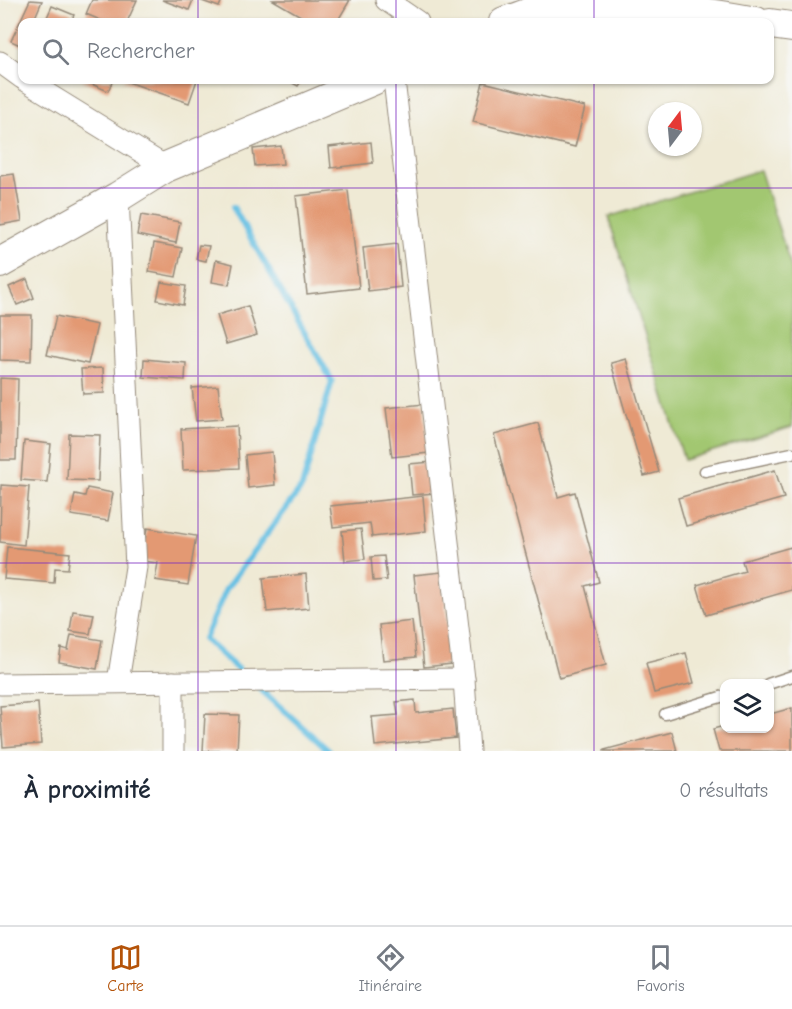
<!DOCTYPE html>
<html lang="fr">
<meta charset="utf-8">
<style>
:root{--surface:#fff;--page:#f2f2f3;--text:#1f2937;--muted:#747a83;--line:#e0e1e3;--accent:#b45309}
body{margin:0;font-family:"Comic Neue",sans-serif;background:var(--page);color:var(--text)}
.controls{position:absolute;right:18px;bottom:18px;display:grid;overflow:hidden;border-radius:12px;box-shadow:0 2px 4px #0004}
.controls button{width:54px;height:54px;display:grid;place-items:center;padding:0;border:0;border-bottom:2px solid var(--line);background:var(--surface);color:var(--text);font:30px sans-serif}
.compass{position:absolute;left:648px;top:102px;width:54px;height:54px;border-radius:50%;background:var(--surface);box-shadow:0 2px 4px #0004;rotate:16deg}
.list{margin:0;padding:0;list-style:none}
h2{display:flex;justify-content:space-between;align-items:center;height:78px;margin:0;padding:0 24px;font-size:26px}
h2 small{font-size:20px;font-weight:400;color:var(--muted)}
.icon{flex:none;width:33px;height:33px;fill:none;stroke:currentColor;stroke-width:2;stroke-linecap:round;stroke-linejoin:round}
.map{position:relative;flex:none;width:792px;height:751px;overflow:hidden}
.search{position:absolute;background:var(--surface);box-shadow:0 2px 4px #0004;left:18px;right:18px;top:18px;height:66px;display:flex;align-items:center;gap:15px;box-sizing:border-box;padding:0 21px;border-radius:12px;color:var(--muted);font-size:22px}
.sheet{height:174px;background:var(--surface)}
nav{display:flex;justify-content:space-around;align-items:center;box-sizing:border-box;height:84px;border-top:2px solid var(--line);background:var(--surface);font-size:16px;color:var(--muted)}
nav a{display:grid;justify-items:center;gap:3px}
nav .on{color:var(--accent)}
.map>svg:first-child{display:block}
</style>
<div class="map">
<svg width="792" height="751" viewBox="0 0 792 751">
<rect width="100%" height="100%" fill="#f6f6f2"/>
<filter id="ink" filterUnits="userSpaceOnUse"><feTurbulence type="fractalNoise" baseFrequency=".0167" numOctaves="2"/><feDisplacementMap in="SourceGraphic" scale="12" xChannelSelector="R" yChannelSelector="G"/><feConvolveMatrix kernelMatrix="1 2 1 2 8 2 1 2 1" color-interpolation-filters="sRGB"/></filter>
<filter id="wash" filterUnits="userSpaceOnUse"><feTurbulence type="fractalNoise" baseFrequency=".008" numOctaves="4" result="noise"/><feDisplacementMap in="SourceGraphic" scale="24" xChannelSelector="R" yChannelSelector="G"/><feGaussianBlur stdDeviation="1.35" result="paint"/><feColorMatrix in="noise" values="0 0 0 0 0 0 0 0 0 0 0 0 0 0 0 0 0 1.4 0 .05"/><feComposite in="paint" operator="in"/></filter>
<g filter="url(#wash)">
<rect width="100%" height="100%" fill="#efead5"/>
<!-- green -->
<polygon fill="#a2c771" stroke="#6e7848" stroke-width="1.5" points="760,170 792,270 792,427 684,460 608,217"/>
<g fill="none" stroke-linecap="round" stroke-linejoin="round">
<!-- stream -->
<g stroke="#65c0e3" stroke-width="6">
<polyline points="233,207 332,381 302,487 226,589 204,639 244,675"/>
<polyline points="258,687 329,751"/>
</g>
</g>
<g id="blocks">
<!-- building -->
<g fill="#e39973">
<polygon points="30,0 42,1 33,22 22,22 22,46 11,41"/>
<polygon points="92,0 137,0 127,22 105,22 86,14"/>
<polygon points="162,0 193,0 189,10"/>
<polygon points="199,0 222,0 219,7"/>
<polygon points="273,0 350,0 337,22 311,22"/>
<polygon points="52,6 74,15 71,22 45,22"/>
<polygon points="82,80 113,80 108,91"/>
<polygon points="122,80 197,80 189,103"/>
<polygon points="287,80 302,80 298,86"/>
<polygon points="483,82 585,107 575,147 473,122"/>
<polygon points="371,142 373,163 331,168 329,147"/>
<polygon points="281,146 283,164 255,166 253,149"/>
<polygon points="14,174 22,221 0,225 0,176"/>
<polygon points="348,190 359,288 307,294 296,196"/>
<polygon points="141,215 180,222 176,243 137,235"/>
<polygon points="154,243 182,248 176,277 149,272"/>
<polygon points="397,244 401,287 368,291 363,248"/>
<polygon points="199,245 209,246 206,261 196,259"/>
<polygon points="216,260 233,264 229,285 212,282"/>
<polygon points="27,279 34,298 17,305 9,287"/>
<polygon points="161,282 186,286 183,305 157,300"/>
<polygon points="248,306 257,335 226,344 217,315"/>
<polygon points="0,315 32,315 31,361 0,360"/>
<polygon points="56,316 97,325 88,364 47,355"/>
<polygon points="144,359 186,363 185,380 143,377"/>
<polygon points="626,359 659,472 644,476 611,363"/>
<polygon points="103,368 104,393 83,394 81,369"/>
<polygon points="0,378 18,379 16,460 0,460"/>
<polygon points="218,386 222,419 196,421 192,388"/>
<polygon points="424,404 429,453 392,457 386,408"/>
<polygon points="538,423 558,497 575,492 599,582 585,586 606,665 559,678 494,435"/>
<polygon points="237,426 239,468 183,470 181,429"/>
<polygon points="69,434 100,435 98,481 67,480"/>
<polygon points="24,441 51,444 47,482 21,480"/>
<polygon points="272,452 275,485 248,488 245,455"/>
<polygon points="432,462 435,493 412,495 409,464"/>
<polygon points="775,470 784,498 686,526 678,498"/>
<polygon points="1,485 29,487 24,545 0,542"/>
<polygon points="87,488 113,493 108,521 71,515 75,494 85,496"/>
<polygon points="423,496 426,531 372,537 370,523 333,527 330,506"/>
<polygon points="147,528 196,536 188,585 155,580 158,563 142,561"/>
<polygon points="361,529 365,559 345,561 342,531"/>
<polygon points="7,547 70,553 68,569 55,568 54,583 4,579"/>
<polygon points="791,547 792,590 706,615 697,585 745,571 742,561"/>
<polygon points="384,556 387,580 373,581 371,557"/>
<polygon points="442,572 452,664 424,667 414,575"/>
<polygon points="306,574 309,608 267,612 263,578"/>
<polygon points="73,611 94,614 90,634 70,631"/>
<polygon points="412,621 416,657 383,660 379,625"/>
<polygon points="71,635 102,640 97,669 59,662 61,648 68,650"/>
<polygon points="686,653 694,683 654,693 646,663"/>
<polygon points="415,700 416,713 453,709 456,738 375,746 372,717 398,715 396,702"/>
<polygon points="38,703 41,744 3,747 0,706"/>
<polygon points="792,708 792,751 719,751 713,729 724,726 724,728 770,728 770,714"/>
<polygon points="205,714 239,715 237,751 203,751"/>
<polygon points="672,732 677,751 604,751 604,750"/>
</g>
</g>
</g>
<g filter="url(#ink)">
<use href="#blocks" fill-opacity="0" stroke="#958a7a" stroke-width="1.5"/>
<g fill="none" stroke-linecap="round" stroke-linejoin="round">
<!-- lane casing -->
<g stroke="#958a7a" stroke-width="13">
<g id="lane">
<polyline points="705,471 792,453"/>
<polyline points="768,684 792,676"/>
<polyline points="665,714 724,696"/>
</g>
</g>
<!-- street casing -->
<g stroke="#958a7a" stroke-width="23">
<g id="street">
<polyline points="386,0 418,22"/>
<polyline points="0,62 22,78"/>
<polyline points="25,80 166,167"/>
<polyline points="394,80 464,679 469,751"/>
<polyline points="118,682 136,567 118,197"/>
<polyline points="173,682 173,751"/>
<polyline points="0,684 464,679"/>
</g>
</g>
<!-- secondary casing -->
<g stroke="#958a7a" stroke-width="32">
<g id="secondary">
<path d="M504,22C520,17 536,10 552,6C611,0 697,11 756,22"/>
<polyline points="770,24 792,27"/>
<polyline points="0,263 118,197 166,167 373,80"/>
</g>
</g>
<!-- lane -->
<use href="#lane" stroke="#fff" stroke-width="10"/>
<!-- street -->
<use href="#street" stroke="#fff" stroke-width="21"/>
<!-- secondary -->
<use href="#secondary" stroke="#fff" stroke-width="30"/>
</g>
</g>
<!-- grid -->
<path fill="none" stroke="#7b2cbf" stroke-width="1.5" stroke-opacity="0.55" d="M198,0V22M396,0V22M594,0V22M198,80V751M396,80V751M594,80V751M0,188H792M0,376H792M0,563H792"/>
</svg>
<div class="controls">
<button><svg class="icon" aria-label="layers" viewBox="0 0 24 24"><path d="M12 4l9 5-9 5-9-5zM3 14l9 5 9-5"/></svg></button>
</div>
<svg class="compass" viewBox="-18 -18 36 36"><path d="M0-13l5 13h-10z" fill="#e53935"/><path d="M0 13l5-13h-10z" fill="#747a83"/></svg>
<div class="search"><svg class="icon" aria-label="search" viewBox="0 0 24 24"><circle cx="10" cy="10" r="6"/><path d="M15 15l6 6"/></svg>Rechercher</div>
</div>
<section class="sheet">
<h2>À proximité<small>0 résultats</small></h2>
<ul class="list">
</ul>
</section>
<nav>
<a class="on"><svg class="icon" aria-label="map" viewBox="0 0 24 24"><path d="M3 6l6-2 6 2 6-2v14l-6 2-6-2-6 2zM9 4v14M15 6v14"/></svg>Carte</a>
<a><svg class="icon" aria-label="directions" viewBox="0 0 24 24"><path d="M12 3l9 9-9 9-9-9zM9 14v-3h6M13 9l2 2-2 2"/></svg>Itinéraire</a>
<a><svg class="icon" aria-label="saved" viewBox="0 0 24 24"><path d="M7 4h10v16l-5-4-5 4z"/></svg>Favoris</a>
</nav>
